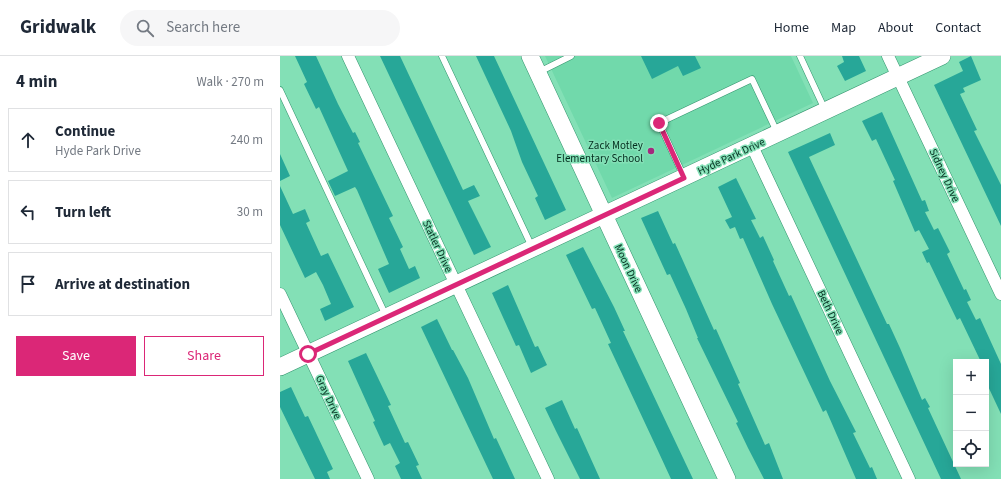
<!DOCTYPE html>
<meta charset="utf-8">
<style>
:root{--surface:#fff;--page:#f6f6f7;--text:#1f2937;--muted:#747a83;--line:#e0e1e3;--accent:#db2777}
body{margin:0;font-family:"Source Sans 3",sans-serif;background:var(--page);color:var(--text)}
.controls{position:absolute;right:12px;bottom:12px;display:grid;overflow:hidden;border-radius:0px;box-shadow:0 4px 16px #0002}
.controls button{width:36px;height:36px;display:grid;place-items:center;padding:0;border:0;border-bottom:1px solid var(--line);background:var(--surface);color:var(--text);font:20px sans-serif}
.stop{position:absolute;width:12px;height:12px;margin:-9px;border:3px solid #db2777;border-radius:50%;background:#fff}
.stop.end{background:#db2777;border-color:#fff;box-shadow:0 1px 4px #0008}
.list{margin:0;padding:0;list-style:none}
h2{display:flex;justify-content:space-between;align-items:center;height:52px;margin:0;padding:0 16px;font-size:17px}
h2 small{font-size:13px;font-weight:400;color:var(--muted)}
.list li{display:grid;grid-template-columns:26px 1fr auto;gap:12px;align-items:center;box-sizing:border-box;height:64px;margin:0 8px 8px;padding:0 8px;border:1px solid var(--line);border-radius:0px}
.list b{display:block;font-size:15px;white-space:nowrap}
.list p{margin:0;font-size:13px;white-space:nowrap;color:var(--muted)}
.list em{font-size:13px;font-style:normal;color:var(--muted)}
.actions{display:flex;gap:8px;padding:12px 16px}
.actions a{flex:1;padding:9px 0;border:1px solid var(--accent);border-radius:0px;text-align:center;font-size:14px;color:var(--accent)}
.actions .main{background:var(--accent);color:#fff}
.icon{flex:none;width:22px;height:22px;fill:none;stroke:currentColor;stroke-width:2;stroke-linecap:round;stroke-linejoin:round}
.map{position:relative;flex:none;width:721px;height:423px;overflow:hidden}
header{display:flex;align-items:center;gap:24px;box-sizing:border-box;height:56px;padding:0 20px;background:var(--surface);border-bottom:1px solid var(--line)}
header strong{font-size:19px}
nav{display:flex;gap:22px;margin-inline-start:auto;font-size:14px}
.search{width:280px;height:36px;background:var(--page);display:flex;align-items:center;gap:10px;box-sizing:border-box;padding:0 14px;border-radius:22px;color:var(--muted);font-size:15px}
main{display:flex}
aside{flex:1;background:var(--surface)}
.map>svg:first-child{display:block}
</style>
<header>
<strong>Gridwalk</strong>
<div class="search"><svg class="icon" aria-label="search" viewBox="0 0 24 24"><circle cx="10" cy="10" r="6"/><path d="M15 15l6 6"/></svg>Search here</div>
<nav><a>Home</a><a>Map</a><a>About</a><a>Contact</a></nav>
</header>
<main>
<aside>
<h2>4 min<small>Walk · 270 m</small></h2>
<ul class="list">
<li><svg class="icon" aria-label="ahead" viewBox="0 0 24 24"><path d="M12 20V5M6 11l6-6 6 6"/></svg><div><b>Continue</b><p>Hyde Park Drive</p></div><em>240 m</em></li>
<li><svg class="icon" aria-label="left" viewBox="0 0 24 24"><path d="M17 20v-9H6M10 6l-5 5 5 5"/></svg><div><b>Turn left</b></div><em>30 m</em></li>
<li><svg class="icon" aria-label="arrive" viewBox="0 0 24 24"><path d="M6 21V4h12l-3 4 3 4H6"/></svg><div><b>Arrive at destination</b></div></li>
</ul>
<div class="actions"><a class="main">Save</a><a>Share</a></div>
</aside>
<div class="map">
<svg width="721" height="423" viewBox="0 0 721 423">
<rect width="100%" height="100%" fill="#83e0b6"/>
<!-- built -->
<polygon fill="#71d9ab" points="265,0 511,0 533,47 332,142"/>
<!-- building -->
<g fill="#27a798">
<polygon points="15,0 36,0 58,48 73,77 75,76 80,86 78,87 113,160 109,162 123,191 120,193 129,213 135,210 140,222 109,237 98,213 109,208 77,134 75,131 55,140 48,125 68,115 39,51 36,53 24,28 27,26"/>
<polygon points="100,0 120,0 183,134 194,129 200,140 188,145 211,191 194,199"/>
<polygon points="196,0 214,0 286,154 265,164 255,142 258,140 242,106 231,75"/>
<polygon points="361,0 415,0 421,12 403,20 398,10 372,23"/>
<polygon points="562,0 579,0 586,15 565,25 557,10 564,6"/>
<polygon points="691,0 701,24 683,32 685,36 680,38 697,74 694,75 721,129 721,170 654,29 683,15 679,6"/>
<polygon points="602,56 642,145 645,144 649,155 645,156 654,174 658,172 670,196 667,198 684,234 686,233 691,244 687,246 696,264 700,262 721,308 721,358 706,326 706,306 701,306 680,262 677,264 649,206 647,207 642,196 649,193 639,174 635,176 613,125 615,124 596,83 592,85 582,65"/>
<polygon points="550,77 555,89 529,101 607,268 609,268 620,292 642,344 645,342 650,351 648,352 681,423 661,423 508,96"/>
<polygon points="0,98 10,120 0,125"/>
<polygon points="456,122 476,163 471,164 480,182 483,180 494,204 493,205 509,240 511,239 550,325 576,376 573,377 590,412 592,411 597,423 576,423 546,354 543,356 492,248 463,182 460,183 455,171 450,173 445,164 452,161 438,131"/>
<polygon points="0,130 13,158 25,153 30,165 26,167 41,200 48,197 74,251 45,265 40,253 51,248 43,229 36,216 25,222 0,169"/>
<polygon points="378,155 393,188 395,187 434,274 436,273 460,327 458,328 470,355 485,389 489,387 503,423 484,423 468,392 456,367 458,366 417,282 418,282 406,253 390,218 387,219 361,162"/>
<polygon points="303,191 334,251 345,275 343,275 413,423 391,423 379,397 328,288 331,287 315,252 312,253 286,199"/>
<polygon points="228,229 255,291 258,290 267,309 251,317 239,289 236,290 212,237"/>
<polygon points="157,263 172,294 173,294 188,322 214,383 216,382 235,423 213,423 141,271"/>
<polygon points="86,297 111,349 108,350 125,387 128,386 139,409 136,410 142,423 121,423 115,410 120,407 110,387 104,390 93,366 95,365 68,305"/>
<polygon points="11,331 25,361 28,360 53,413 47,416 50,423 35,423 0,351 0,336"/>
<polygon points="282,344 295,373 297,372 320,423 300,423 276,375 265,352"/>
</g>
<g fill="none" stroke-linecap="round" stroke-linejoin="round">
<!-- lane casing -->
<g stroke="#32946d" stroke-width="7">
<g id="lane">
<polyline points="162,0 252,191"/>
<polyline points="520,0 545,54"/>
<polyline points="259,16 291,0"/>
<polyline points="0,34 106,260"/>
<polyline points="404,121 379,67 472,23 497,76"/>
</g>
</g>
<!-- street casing -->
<g stroke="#32946d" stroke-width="13">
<g id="street">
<polyline points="68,0 268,423"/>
<polyline points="608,0 721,238"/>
<polyline points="472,90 629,423"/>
<polyline points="0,238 88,423"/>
</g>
</g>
<!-- secondary casing -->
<g stroke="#32946d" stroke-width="18">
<g id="secondary">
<polyline points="250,0 447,423"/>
<polyline points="0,311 662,0"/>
</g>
</g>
<!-- lane -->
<use href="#lane" stroke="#fff" stroke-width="6"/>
<!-- street -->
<use href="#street" stroke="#fff" stroke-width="12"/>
<!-- secondary -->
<use href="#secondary" stroke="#fff" stroke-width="17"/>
</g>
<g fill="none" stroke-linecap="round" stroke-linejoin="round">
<!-- route -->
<polyline stroke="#db2777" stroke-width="5" points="28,298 404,122 379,67"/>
</g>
<!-- markers -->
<circle fill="#a4297e" stroke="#83e0b6" stroke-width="1.5" cx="371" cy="95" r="4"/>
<g text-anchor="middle" stroke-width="3" stroke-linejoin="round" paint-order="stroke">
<!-- poi labels -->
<g font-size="11" fill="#052f20" stroke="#83e0b6" text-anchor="end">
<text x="363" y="93">Zack Motley<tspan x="363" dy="13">Elementary School</tspan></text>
</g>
<!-- street labels -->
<g font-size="11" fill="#052f20" stroke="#83e0b6">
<text transform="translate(451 100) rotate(-25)" y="4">Hyde Park Drive</text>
<text transform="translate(665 119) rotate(65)" y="4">Sidney Drive</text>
<text transform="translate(158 190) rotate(65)" y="4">Statler Drive</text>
<text transform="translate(349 212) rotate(65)" y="4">Moon Drive</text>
<text transform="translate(551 256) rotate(65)" y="4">Beth Drive</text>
<text transform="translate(49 341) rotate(65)" y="4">Gray Drive</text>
</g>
</g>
</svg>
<div class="controls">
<button>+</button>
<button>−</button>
<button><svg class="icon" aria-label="locate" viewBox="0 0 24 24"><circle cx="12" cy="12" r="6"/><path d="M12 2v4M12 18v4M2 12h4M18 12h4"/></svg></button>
</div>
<div class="stop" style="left:28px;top:298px"></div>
<div class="stop end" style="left:379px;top:67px"></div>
</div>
</main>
